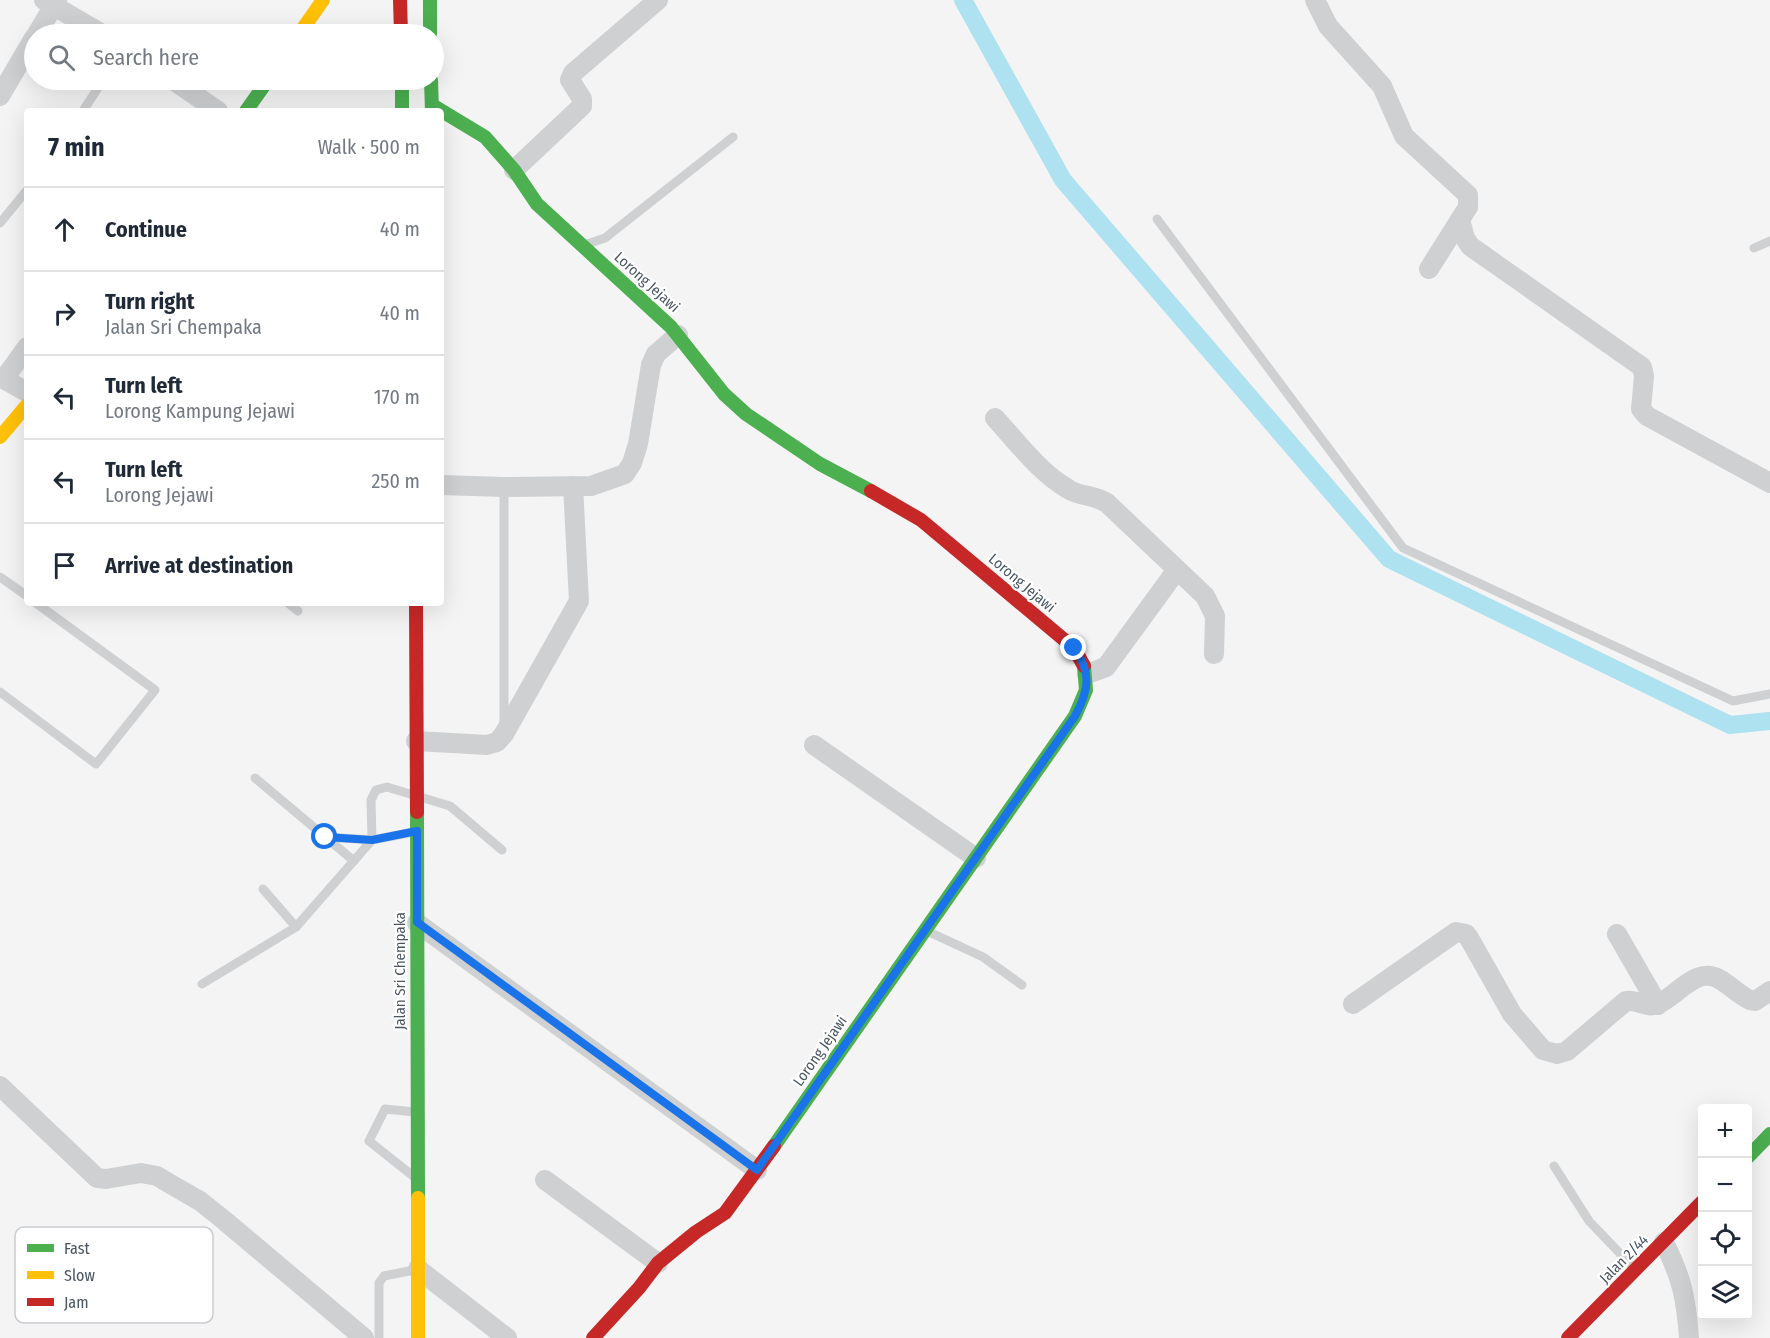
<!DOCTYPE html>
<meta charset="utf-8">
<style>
:root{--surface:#fff;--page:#f2f2f3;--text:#1f2937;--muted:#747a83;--line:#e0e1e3}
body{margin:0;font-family:"Fira Sans Condensed",sans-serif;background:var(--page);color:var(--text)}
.controls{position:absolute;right:18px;bottom:18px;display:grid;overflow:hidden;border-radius:6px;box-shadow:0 6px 24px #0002}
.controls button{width:54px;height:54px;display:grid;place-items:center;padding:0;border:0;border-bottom:2px solid var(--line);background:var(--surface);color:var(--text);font:30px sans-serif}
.stop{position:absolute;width:18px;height:18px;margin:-14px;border:4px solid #1a73e8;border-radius:50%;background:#fff}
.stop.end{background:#1a73e8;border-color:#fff;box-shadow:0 2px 6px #0008}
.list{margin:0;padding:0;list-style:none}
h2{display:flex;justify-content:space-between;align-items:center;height:78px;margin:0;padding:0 24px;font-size:26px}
h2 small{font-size:20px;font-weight:400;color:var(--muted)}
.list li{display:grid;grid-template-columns:39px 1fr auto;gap:18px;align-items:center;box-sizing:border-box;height:84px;padding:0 24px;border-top:2px solid var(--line)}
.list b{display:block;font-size:22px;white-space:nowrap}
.list p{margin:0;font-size:20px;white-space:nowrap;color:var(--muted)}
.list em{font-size:20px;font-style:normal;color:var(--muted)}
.icon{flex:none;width:33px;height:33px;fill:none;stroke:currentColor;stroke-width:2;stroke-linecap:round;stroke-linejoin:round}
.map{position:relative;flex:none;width:1770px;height:1338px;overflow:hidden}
.search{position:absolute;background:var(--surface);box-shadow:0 6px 24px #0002;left:24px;top:24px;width:420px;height:66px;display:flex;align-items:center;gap:15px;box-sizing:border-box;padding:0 21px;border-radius:33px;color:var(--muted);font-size:22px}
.panel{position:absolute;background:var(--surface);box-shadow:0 6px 24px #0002;left:24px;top:108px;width:420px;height:498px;border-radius:6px}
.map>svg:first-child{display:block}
</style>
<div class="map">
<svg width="1770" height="1338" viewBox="0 0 1770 1338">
<rect width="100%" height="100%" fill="#f4f4f4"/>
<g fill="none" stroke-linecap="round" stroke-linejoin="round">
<!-- canal -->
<polyline stroke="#aee2f0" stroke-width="18" points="963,0 1063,180 1389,559 1730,725 1770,721"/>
<!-- lane -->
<g stroke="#ced0d2" stroke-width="9">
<polyline points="83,111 103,80"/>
<polyline points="1157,219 1403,548 1733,701 1770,694"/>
<polyline points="0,223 27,190"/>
<polyline points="587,244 605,238 733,137"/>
<polyline points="1754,248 1770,241"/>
<polyline points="504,487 504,725"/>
<polyline points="0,577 27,596"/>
<polyline points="288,603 298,611"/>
<polyline points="0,692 96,764 155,690 36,603"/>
<polyline points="255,778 354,861"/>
<polyline points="325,837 372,840 371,800 376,790 387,787 450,806 502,850"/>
<polyline points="263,889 296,927"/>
<polyline points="927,931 983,957 1022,985"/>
<polyline points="202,984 296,927 372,840 414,832"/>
<polyline points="1554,1166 1589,1221 1633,1267"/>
<polyline points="413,1176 369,1141 385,1109 415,1112"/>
<polyline points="379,1338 379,1283 384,1276 414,1270"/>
</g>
<!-- street -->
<g stroke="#ced0d2" stroke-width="20">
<polyline points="44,0 102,34"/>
<polyline points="1315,0 1328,26 1382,86 1404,136 1468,195 1468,207 1429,269"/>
<polyline points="37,34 57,0"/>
<polyline points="173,80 218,111"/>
<polyline points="0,96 34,38"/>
<polyline points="514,170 582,106 582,99 570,80 573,73 658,0"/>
<polyline points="1460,220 1465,238 1470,246 1642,367 1644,376 1641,409 1647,416 1770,483"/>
<polyline points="0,377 27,392"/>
<polyline points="4,379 27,347"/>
<path d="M995,418C1017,442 1039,472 1068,489C1080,497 1093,494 1107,503L1205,596L1215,616L1214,654"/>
<polyline points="441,485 504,487 591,486 625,474 632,463 638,444 651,365 656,354 678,335"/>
<polyline points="1087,674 1106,667 1176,571"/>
<polyline points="416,741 487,745 497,742 504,734 579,601 573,486"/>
<polyline points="814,745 976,858"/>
<polyline points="417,923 757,1170"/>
<polyline points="1617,934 1658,1005"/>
<path d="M1353,1004L1456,932L1466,934L1469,938L1512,1014L1543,1050L1557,1054L1567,1051L1626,1001C1637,999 1647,1009 1658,1004C1677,996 1696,966 1719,979C1730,985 1739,995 1750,1000L1755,1001L1770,991"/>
<polyline points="0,1086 97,1178 106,1179 141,1173 157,1176 172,1185 200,1201 225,1221 364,1338"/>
<polyline points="545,1180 658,1263"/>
<path d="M1664,1242C1682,1279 1686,1297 1689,1338"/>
<polyline points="418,1269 507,1338"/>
</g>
<!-- fast -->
<g stroke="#4caf50" stroke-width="14">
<polyline points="430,0 430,34"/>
<polyline points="402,80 402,111"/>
<polyline points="431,80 432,111"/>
<polyline points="432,105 485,137 514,170 537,204 671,327 724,394 746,414 820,464 871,491"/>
<polyline points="246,111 268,80"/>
<polyline points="417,812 418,1198"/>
<polyline points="774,1146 1075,716 1086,690 1084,666"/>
<polyline points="1748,1157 1770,1134"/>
</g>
<!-- slow -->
<g stroke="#ffc107" stroke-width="14">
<polyline points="299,34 323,0"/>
<polyline points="0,437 27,405"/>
<polyline points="418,1198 418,1338"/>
</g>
<!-- jam -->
<g stroke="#c62828" stroke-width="14">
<polyline points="400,0 401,34"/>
<polyline points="871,491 921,520 1074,648 1084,666"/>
<polyline points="416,603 417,812"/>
<polyline points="593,1338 639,1288 658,1263 696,1232 725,1213 774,1146"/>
<polyline points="1568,1338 1702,1202"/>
</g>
</g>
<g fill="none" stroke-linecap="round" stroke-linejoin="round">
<!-- route -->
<path stroke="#1a73e8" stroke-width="8" d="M325,837L372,840L417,831V922L757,1170L1075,716C1089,690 1092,673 1074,648"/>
</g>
<g text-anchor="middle" stroke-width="4.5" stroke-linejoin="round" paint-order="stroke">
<!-- street labels -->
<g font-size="15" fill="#4a5661" stroke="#fff">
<text transform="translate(647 282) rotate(42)" y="5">Lorong Jejawi</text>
<text transform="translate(1022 583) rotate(40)" y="5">Lorong Jejawi</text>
<text transform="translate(400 971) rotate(-90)" y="5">Jalan Sri Chempaka</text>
<text transform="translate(820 1051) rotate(-55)" y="5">Lorong Jejawi</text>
<text transform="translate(1624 1259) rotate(-45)" y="5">Jalan 2/44</text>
</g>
</g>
<!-- legend -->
<rect x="15" y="1227" width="198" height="96" rx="9" fill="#fff" stroke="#c9ccd0" stroke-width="1.5"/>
<rect x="27" y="1244" width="27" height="8" fill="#4caf50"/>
<rect x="27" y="1271" width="27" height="8" fill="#ffc107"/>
<rect x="27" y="1298" width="27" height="8" fill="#c62828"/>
<g font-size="16" fill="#4a5661">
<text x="64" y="1254">Fast</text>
<text x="64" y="1281">Slow</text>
<text x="64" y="1308">Jam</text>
</g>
</svg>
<div class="controls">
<button>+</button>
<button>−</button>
<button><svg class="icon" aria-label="locate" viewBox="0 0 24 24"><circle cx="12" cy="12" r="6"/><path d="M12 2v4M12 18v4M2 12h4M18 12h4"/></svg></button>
<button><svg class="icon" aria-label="layers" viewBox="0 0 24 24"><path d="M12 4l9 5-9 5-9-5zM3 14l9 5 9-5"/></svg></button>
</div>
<div class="stop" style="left:325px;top:837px"></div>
<div class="stop end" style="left:1074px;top:648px"></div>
<div class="search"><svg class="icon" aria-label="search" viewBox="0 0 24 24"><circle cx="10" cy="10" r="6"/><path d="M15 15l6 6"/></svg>Search here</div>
<section class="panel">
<h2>7 min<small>Walk · 500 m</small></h2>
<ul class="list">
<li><svg class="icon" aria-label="ahead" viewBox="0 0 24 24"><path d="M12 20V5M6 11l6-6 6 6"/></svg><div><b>Continue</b></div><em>40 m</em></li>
<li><svg class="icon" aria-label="right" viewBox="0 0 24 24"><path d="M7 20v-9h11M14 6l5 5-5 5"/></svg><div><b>Turn right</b><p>Jalan Sri Chempaka</p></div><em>40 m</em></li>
<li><svg class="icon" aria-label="left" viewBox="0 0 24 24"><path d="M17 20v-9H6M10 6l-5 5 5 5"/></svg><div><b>Turn left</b><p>Lorong Kampung Jejawi</p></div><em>170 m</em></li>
<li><svg class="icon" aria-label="left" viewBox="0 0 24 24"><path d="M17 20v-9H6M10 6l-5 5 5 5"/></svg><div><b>Turn left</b><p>Lorong Jejawi</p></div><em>250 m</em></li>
<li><svg class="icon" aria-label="arrive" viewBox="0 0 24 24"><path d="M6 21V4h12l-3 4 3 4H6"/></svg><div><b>Arrive at destination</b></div></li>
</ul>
</section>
</div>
